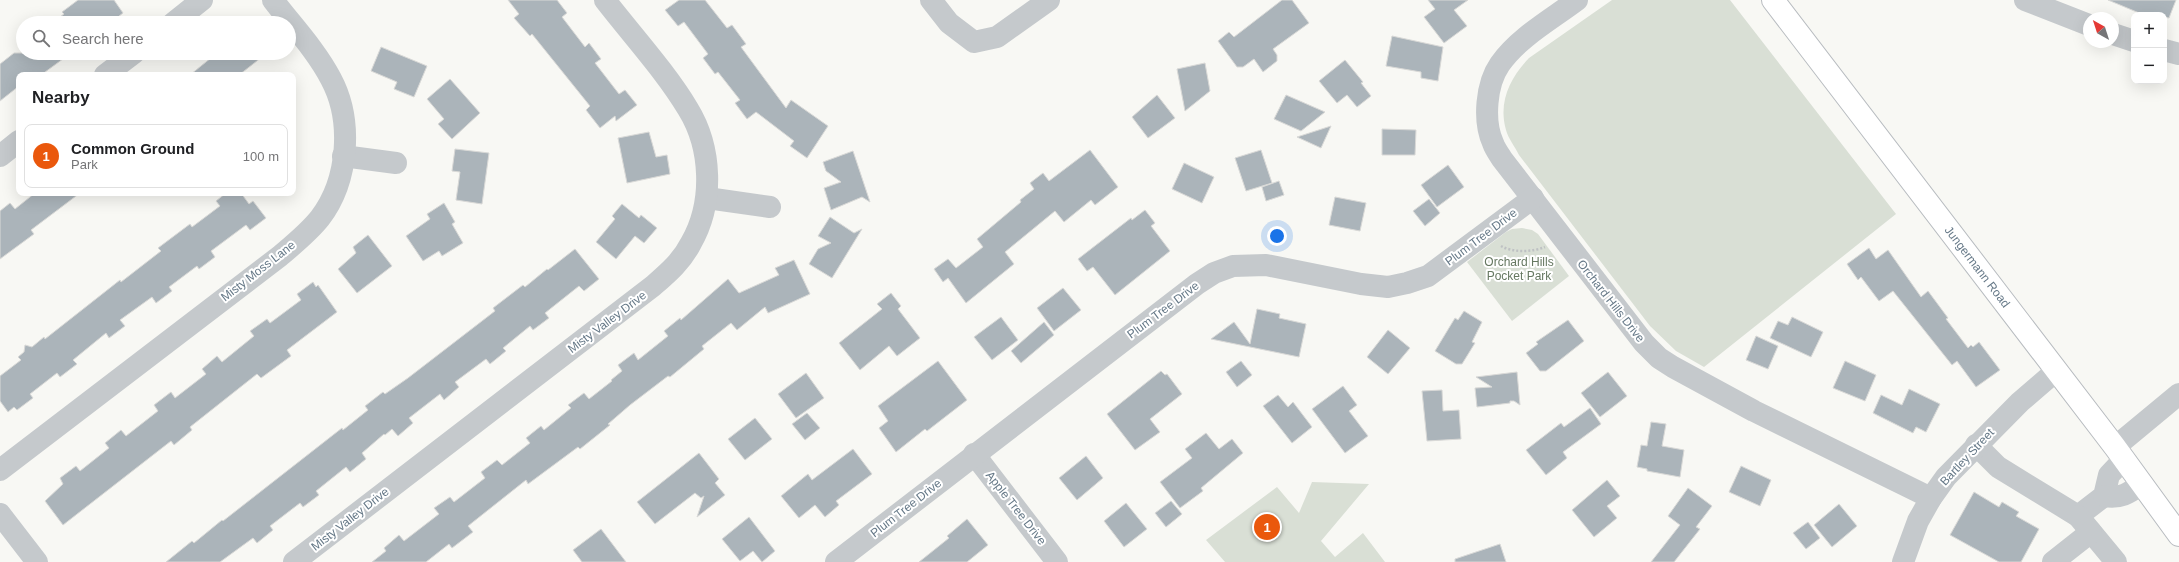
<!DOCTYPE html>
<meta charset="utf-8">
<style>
:root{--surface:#fff;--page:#f6f6f6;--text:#202124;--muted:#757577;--line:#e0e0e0;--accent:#ea580c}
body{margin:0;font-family:Arial,sans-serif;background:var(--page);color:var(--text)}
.controls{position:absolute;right:12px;top:12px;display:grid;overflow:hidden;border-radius:8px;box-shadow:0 4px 16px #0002}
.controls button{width:36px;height:36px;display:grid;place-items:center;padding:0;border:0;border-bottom:1px solid var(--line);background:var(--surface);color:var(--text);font:20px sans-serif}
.compass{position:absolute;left:2083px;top:12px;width:36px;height:36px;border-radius:50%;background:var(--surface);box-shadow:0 4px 16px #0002;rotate:321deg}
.you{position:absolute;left:1277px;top:236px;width:14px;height:14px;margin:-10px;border:3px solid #fff;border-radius:50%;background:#1a73e8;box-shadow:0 0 0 6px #1a73e833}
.badge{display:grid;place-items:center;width:26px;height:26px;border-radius:50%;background:var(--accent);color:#fff;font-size:13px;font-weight:700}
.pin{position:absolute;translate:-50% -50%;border:2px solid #fff;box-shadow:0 1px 4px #0006}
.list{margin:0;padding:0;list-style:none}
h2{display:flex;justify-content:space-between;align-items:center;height:52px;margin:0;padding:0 16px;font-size:17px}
h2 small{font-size:13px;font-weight:400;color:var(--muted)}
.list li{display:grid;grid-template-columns:26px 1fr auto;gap:12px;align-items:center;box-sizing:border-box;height:64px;margin:0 8px 8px;padding:0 8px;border:1px solid var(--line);border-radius:8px}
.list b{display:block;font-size:15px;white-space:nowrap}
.list p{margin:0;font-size:13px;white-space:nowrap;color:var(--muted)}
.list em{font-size:13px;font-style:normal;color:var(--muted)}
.icon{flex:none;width:22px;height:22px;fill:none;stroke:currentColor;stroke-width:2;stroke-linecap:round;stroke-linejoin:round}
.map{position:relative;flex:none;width:2179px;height:562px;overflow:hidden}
.search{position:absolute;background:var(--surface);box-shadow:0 4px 16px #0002;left:16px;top:16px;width:280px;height:44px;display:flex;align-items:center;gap:10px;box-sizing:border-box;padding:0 14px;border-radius:22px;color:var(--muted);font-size:15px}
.panel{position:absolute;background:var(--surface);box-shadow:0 4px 16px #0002;left:16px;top:72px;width:280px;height:124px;border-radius:8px}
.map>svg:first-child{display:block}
</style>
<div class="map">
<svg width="2179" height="562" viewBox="0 0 2179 562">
<rect width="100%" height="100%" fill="#f8f8f4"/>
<!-- green -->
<g fill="#d9dfd5">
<path d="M1612,0H1730L1896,214L1704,367L1676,351L1650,326L1519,155C1515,147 1508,138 1506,130C1498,102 1510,78 1529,58Z"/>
<polygon points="1522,228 1532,230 1538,234 1569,276 1512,321 1467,262 1506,232 1512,229"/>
<polygon points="1312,482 1369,484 1321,541 1335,557 1363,533 1385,562 1225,562 1206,540 1277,487 1299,513"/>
</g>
<!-- building -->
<g fill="#abb4ba" stroke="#d9d9d7">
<polygon points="78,0 114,0 123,13 110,23 52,23 64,14 62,12"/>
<polygon points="508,0 557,0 567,13 562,17 585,47 589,43 601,59 595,63 619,94 625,90 637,105 616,121 615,116 600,128 586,110 590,106 532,34 530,36 514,18 519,14"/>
<polygon points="679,0 705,0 727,28 732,25 746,44 741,47 786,108 791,100 828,126 807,158 790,146 794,141 756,112 747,119 735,103 740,100 718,72 715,74 703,58 708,54 684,22 678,26 665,10"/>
<polygon points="1282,0 1292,0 1309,23 1273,49 1277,55 1277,61 1263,72 1254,59 1243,67 1237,67 1218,41 1229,32 1234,37"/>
<polygon points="1428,0 1468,0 1454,10 1467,26 1444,43 1424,17 1435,9"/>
<polygon points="2108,0 2176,0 2169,18 2164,17 2164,15 2144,15"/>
<polygon points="1392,36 1443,47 1438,81 1421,78 1421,72 1386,66"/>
<polygon points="381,47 427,66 414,97 394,89 397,82 371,71"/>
<polygon points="14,53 71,53 41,75 19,75 19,86 0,101 0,64"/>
<polygon points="217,53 267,53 239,75 190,75"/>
<polygon points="1345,60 1363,82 1361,83 1371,96 1357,107 1347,95 1337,103 1319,81"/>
<polygon points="1205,63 1210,91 1185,111 1177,69"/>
<polygon points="450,79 480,113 452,139 438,124 444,119 427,99"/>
<polygon points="1157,95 1175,118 1148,138 1132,117"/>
<polygon points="1286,95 1325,112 1301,131 1274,119"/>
<polygon points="1331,126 1321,148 1297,137"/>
<polygon points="1382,129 1416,130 1415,155 1382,155"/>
<polygon points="649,132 656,157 667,155 670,174 627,183 618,138"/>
<polygon points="455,149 489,153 482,204 456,200 460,172 452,171"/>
<polygon points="1090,150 1118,187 1095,205 1091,200 1064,222 1055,211 1005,252 1014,264 966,303 948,278 943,282 934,269 948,259 956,268 983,247 977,239 1021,202 1020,200 1034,189 1030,183 1043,173 1049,181"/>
<polygon points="1261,150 1272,183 1246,191 1235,158"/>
<polygon points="853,151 870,202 862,197 831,210 824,188 841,182 826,171 823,162"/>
<polygon points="1184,163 1214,177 1202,203 1172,189"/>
<polygon points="1448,165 1464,187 1437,207 1421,185"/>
<polygon points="1279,181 1284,195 1266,201 1262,187"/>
<polygon points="35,193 80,193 31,230 34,234 0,259 0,211 10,203 15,209"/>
<polygon points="226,193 241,193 249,204 253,201 266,218 250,230 246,225 211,251 215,257 199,269 197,266 169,287 172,291 156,303 152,297 120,320 125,326 109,338 106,333 73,360 77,364 60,377 57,373 30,394 33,398 17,410 14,407 8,412 0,401 0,376 21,360 18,357 24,352 25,345 32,347 44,337 45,339 120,280 121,282 161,251 158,248 190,224 192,227 220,206 216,201"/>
<polygon points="1335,197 1366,203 1360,231 1329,225"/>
<polygon points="1429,199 1440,213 1425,226 1413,211"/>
<polygon points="444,203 455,222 452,224 463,243 442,256 439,251 423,261 406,236 430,219 427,214"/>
<polygon points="622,204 639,218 641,215 657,228 644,243 635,236 616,259 596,242 615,219 612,216"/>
<polygon points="1145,210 1155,223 1151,226 1170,251 1115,295 1093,267 1087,271 1078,259 1131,218 1132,220"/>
<polygon points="830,217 854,233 862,229 832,278 809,264 818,249 831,243 818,236"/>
<polygon points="368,235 392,266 357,293 338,269 356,253 353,247"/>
<polygon points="1869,248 1876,259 1888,250 1921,297 1928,291 1948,318 1946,319 1968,348 1971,345 1973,347 1979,342 2000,370 1976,387 1957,361 1952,365 1893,291 1879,301 1861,277 1858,280 1847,264"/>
<polygon points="575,249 599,279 584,291 579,286 545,313 549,318 533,330 530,326 503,348 506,351 490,364 486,359 455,382 459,387 444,400 440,394 409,418 413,423 398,436 392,429 385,435 384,434 362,453 366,459 350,472 346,467 316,491 319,495 303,507 300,503 270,526 273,530 257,543 253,538 220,562 166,562 192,541 194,543 222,520 223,521 342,428 343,430 368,410 365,406 383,392 385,394 408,378 495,311 493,308 523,285 525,287 547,269 548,270"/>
<polygon points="794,260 810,294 768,313 765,307 737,330 731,323 702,346 704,349 670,377 668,376 630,405 608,424 610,425 580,449 578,447 528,484 526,480 468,526 473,532 452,548 449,544 426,562 372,562 386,551 384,548 399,535 404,541 439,514 434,508 450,497 454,502 485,478 481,472 497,460 502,465 530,443 526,438 541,426 544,430 571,408 568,405 584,393 589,399 612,381 611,380 622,371 618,365 634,353 638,360 668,336 664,331 680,318 681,320 728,279 739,293 779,275 775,268"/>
<polygon points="313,282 316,287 318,285 337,312 287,350 291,356 261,378 257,374 190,427 192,430 174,445 171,441 63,525 45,501 63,484 60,478 76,466 80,471 109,448 105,443 121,430 126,436 158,411 154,405 171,392 175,398 206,374 202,369 217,356 222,362 254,336 250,331 267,319 270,323 301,300 297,294"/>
<polygon points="1063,288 1081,310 1054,331 1037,308"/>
<polygon points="891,293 901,306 898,309 920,338 897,356 889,346 860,370 839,343 882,309 877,304"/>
<polygon points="1257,309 1280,314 1279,318 1306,324 1299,357 1211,339 1234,322 1250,344"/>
<polygon points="1464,311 1482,322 1472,342 1475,343 1462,364 1456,364 1435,351 1455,318 1458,320"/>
<polygon points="1001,317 1018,340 992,360 974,337"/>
<polygon points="1792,317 1823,332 1811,357 1770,338 1778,321 1788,325"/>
<polygon points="1568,320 1584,341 1546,371 1540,371 1526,353 1538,344 1536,342"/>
<polygon points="1044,322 1054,335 1021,363 1011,351"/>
<polygon points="1388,330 1410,348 1388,374 1367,357"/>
<polygon points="1756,336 1778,346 1768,369 1746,360"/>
<polygon points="938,361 967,400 927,431 925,429 896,452 879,428 888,421 878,406"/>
<polygon points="1241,361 1252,375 1237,387 1226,372"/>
<polygon points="1845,361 1876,375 1865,401 1833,388"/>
<polygon points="1161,371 1165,375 1167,374 1182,394 1150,419 1160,432 1135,450 1107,414"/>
<polygon points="1517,372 1520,405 1514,401 1510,401 1510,403 1477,407 1475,388 1492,387 1476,377"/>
<polygon points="1608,372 1627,396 1600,417 1581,393"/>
<polygon points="806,373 824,398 796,418 778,394"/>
<polygon points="1343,386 1357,405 1349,411 1368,436 1345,453 1312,409"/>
<polygon points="1909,389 1940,404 1926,432 1916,427 1913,433 1873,413 1881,395 1902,405"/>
<polygon points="1442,390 1443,411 1459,410 1461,439 1427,441 1422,391"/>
<polygon points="1278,395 1288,407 1293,402 1312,427 1292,443 1263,406"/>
<polygon points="1590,408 1601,424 1563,452 1567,458 1546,475 1526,450 1561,423 1564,427"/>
<polygon points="807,413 820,428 805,440 792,424"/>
<polygon points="755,418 772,439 745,460 728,439"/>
<polygon points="1651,422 1666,424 1662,446 1684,450 1680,477 1647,471 1647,469 1637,467 1641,445 1647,446"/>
<polygon points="1206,433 1219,449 1232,439 1243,453 1201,488 1203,491 1180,508 1160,482 1192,458 1185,449"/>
<polygon points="853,449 872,474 836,501 839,505 825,517 815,505 799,518 781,496 808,474 812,480"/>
<polygon points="699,453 719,479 715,483 725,495 697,517 704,496 701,498 695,493 655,524 637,502"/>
<polygon points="1086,456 1103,478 1077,500 1059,478"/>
<polygon points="1741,466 1771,480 1760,506 1729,492"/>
<polygon points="1607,480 1620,496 1607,506 1617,518 1594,537 1572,510"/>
<polygon points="1688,488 1712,506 1696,527 1700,529 1674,562 1651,562 1680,525 1668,516"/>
<polygon points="1974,492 1999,507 2002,502 2019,512 2016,516 2039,529 2021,562 1999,562 1950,535"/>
<polygon points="1171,501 1182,514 1166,527 1155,513"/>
<polygon points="1126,503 1147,529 1124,547 1104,521"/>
<polygon points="1839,504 1857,526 1832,547 1814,525"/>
<polygon points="749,517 775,551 762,562 753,551 740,561 722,539"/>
<polygon points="967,519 988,545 967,562 919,562 949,538 947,536"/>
<polygon points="1808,522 1820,538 1806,549 1793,533"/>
<polygon points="601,529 626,562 582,562 573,550"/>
<polygon points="1500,544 1506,562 1455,562 1455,559"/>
</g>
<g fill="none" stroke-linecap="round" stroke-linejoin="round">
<!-- major casing -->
<g stroke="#b8bcc0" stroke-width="24">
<g id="major">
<path id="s1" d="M1773,0L2115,447L2179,535"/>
</g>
</g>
<!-- path -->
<path stroke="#bec1c3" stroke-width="2.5" stroke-dasharray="2 2" stroke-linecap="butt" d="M1501,246C1513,253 1533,252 1545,247"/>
<!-- minor -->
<g stroke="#c5c9cc" stroke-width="22">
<polyline points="931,0 949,23 974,42 997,37 1049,0"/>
<path d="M1577,0C1552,19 1519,37 1500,64C1486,84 1483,121 1493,143C1495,149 1499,154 1502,159L1644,343L1659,358L1673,367L1754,411L1931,498"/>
<polyline points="2025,0 2089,25"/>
<polyline points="173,23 202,0"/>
<polyline points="2113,34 2134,41"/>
<polyline points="2164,50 2179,54"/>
<polyline points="105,75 134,53"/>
<polyline points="0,156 19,141"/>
<polyline points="343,156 396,163"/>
<polyline points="707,198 770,207"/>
<polyline points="1976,445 1998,467 2078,516 2104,496 2109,475 2124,459"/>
<polyline points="2115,447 2179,394"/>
<polyline points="974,454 1057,562"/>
<path d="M0,470L280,256C294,244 309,232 320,218C349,180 353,120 331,79C316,50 292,25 273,0"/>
<path d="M2104,496C2121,499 2129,493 2142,484"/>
<polyline points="0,514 37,562"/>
<polyline points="2078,516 2116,562"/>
<path d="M294,562L653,286C668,273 682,261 691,243C714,203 712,148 688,109C666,72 632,35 605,0"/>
<polyline points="836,562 1197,284 1214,273 1233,266 1266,265 1361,284 1388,287 1407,283 1428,276 1533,198"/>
<polyline points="1903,562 1918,521 1931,498 1946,477 2020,402 2056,371"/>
<polyline points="2053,562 2091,532"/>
</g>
<!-- major -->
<use href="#major" stroke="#fff" stroke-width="22"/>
</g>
<g text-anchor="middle" stroke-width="4" stroke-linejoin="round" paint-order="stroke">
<!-- street labels -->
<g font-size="12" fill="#657887" stroke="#fff">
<text transform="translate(1481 237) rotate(-37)" y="4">Plum Tree Drive</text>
<text dy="4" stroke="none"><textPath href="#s1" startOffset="336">Jungermann Road</textPath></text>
<text transform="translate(258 271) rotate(-38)" y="4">Misty Moss Lane</text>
<text transform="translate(1611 301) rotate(52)" y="4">Orchard Hills Drive</text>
<text transform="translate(1163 310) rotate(-37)" y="4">Plum Tree Drive</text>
<text transform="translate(607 322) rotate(-37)" y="4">Misty Valley Drive</text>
<text transform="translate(1967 457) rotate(-47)" y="4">Bartley Street</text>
<text transform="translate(906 508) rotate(-38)" y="4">Plum Tree Drive</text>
<text transform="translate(1016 508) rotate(52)" y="4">Apple Tree Drive</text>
<text transform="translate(350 519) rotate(-38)" y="4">Misty Valley Drive</text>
</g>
<!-- park labels -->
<g font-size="12" fill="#667861" stroke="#fff">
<text x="1519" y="266">Orchard Hills<tspan x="1519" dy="14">Pocket Park</tspan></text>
</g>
</g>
</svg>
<div class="controls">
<button>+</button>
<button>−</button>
</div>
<svg class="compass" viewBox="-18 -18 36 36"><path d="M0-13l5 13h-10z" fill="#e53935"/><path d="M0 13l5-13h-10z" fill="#757577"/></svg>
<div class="you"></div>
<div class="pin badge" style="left:1267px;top:527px">1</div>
<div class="search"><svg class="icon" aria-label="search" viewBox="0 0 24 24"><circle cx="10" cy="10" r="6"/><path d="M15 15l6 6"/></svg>Search here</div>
<section class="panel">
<h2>Nearby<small></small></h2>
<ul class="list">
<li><span class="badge">1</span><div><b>Common Ground</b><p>Park</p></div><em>100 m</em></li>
</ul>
</section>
</div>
